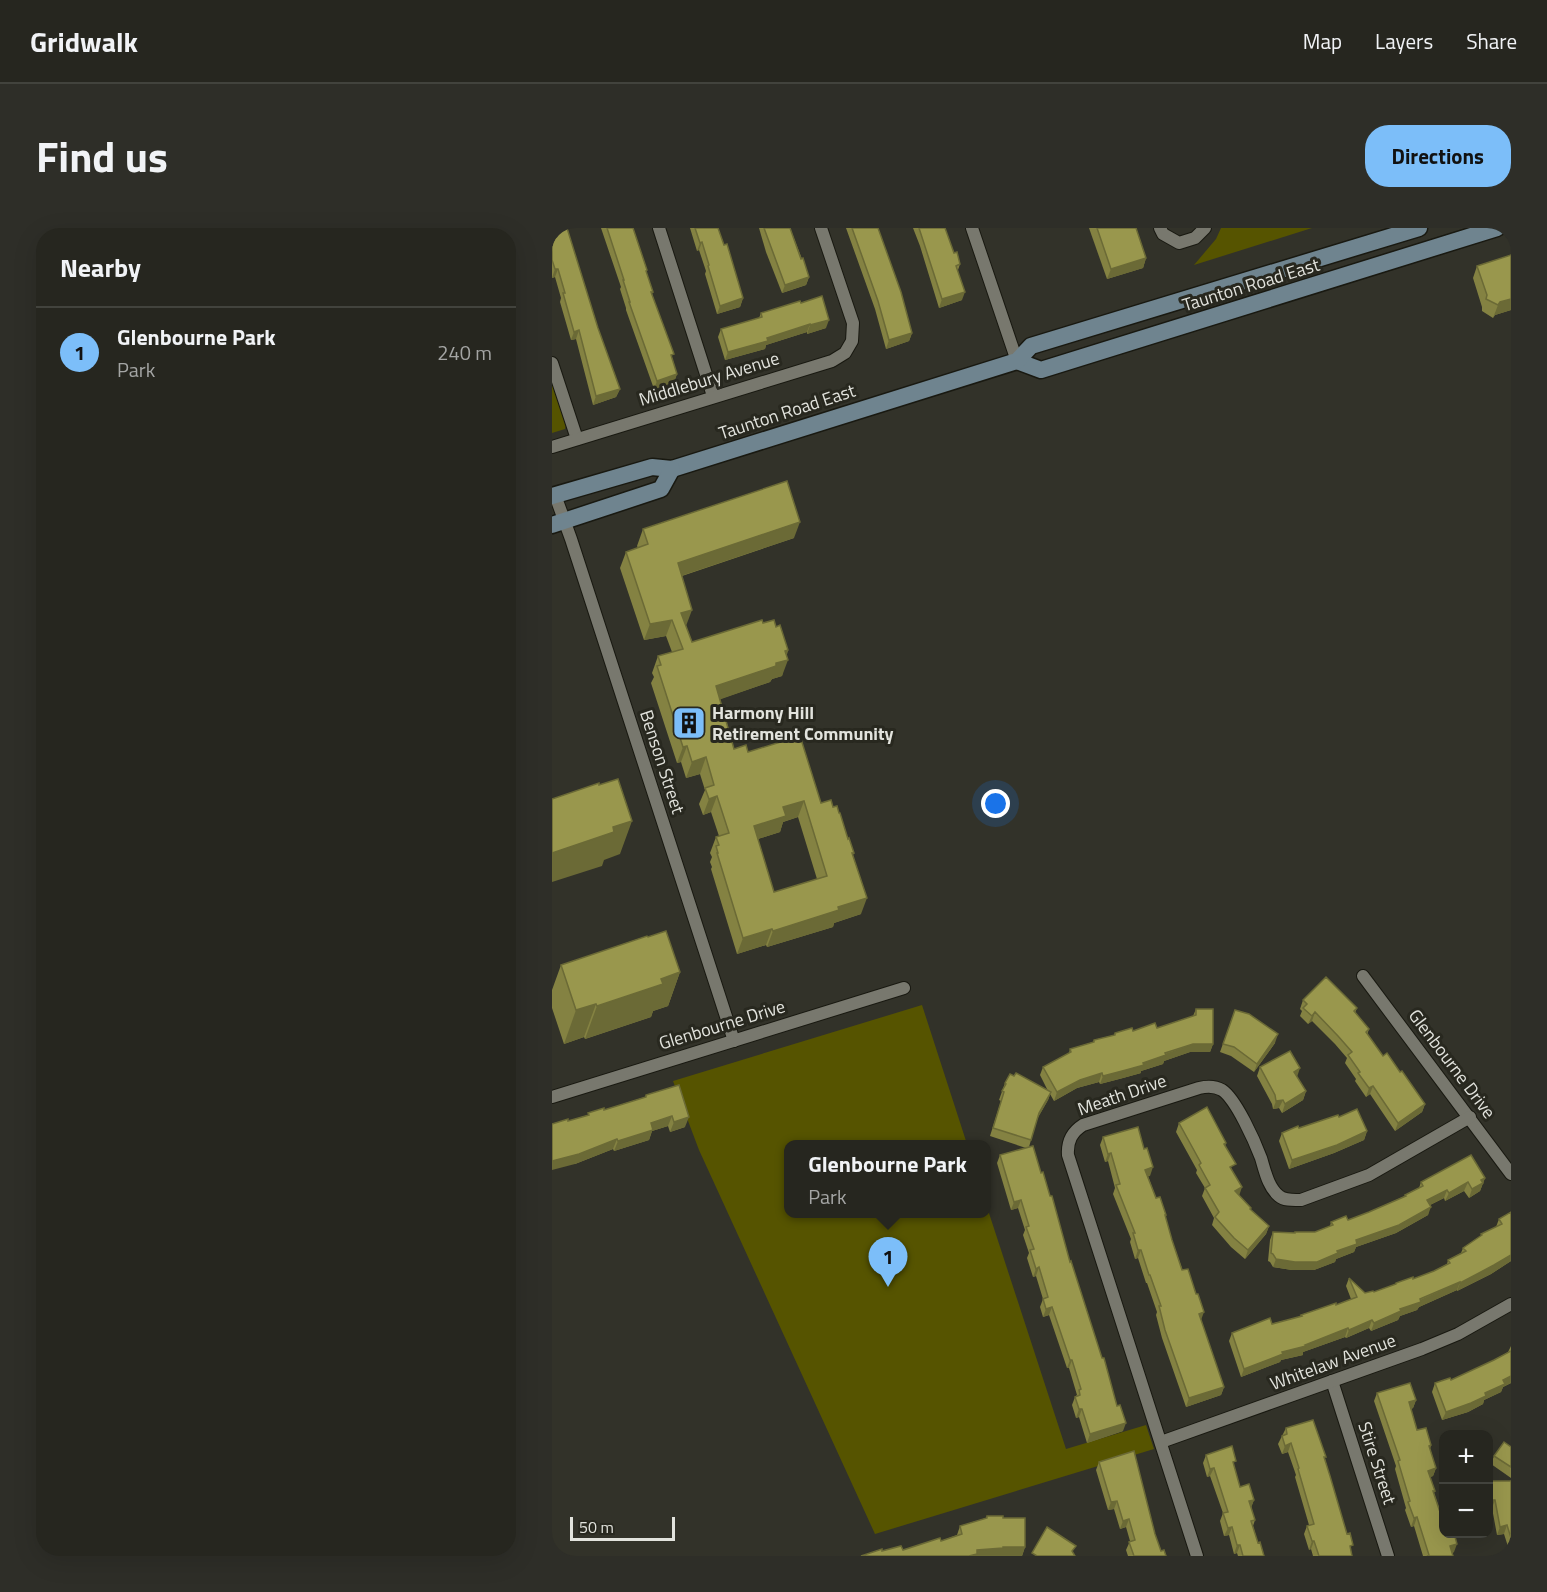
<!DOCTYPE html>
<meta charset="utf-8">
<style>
:root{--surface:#26261f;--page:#2e2e28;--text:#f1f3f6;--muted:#a4a5a4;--line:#42433d;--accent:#7cbef9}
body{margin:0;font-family:"Titillium Web",sans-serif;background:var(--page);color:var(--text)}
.controls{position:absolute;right:18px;bottom:18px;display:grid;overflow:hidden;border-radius:12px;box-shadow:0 6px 24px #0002}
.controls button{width:54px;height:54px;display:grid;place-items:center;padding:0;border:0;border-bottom:2px solid var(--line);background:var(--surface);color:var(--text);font:30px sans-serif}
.scale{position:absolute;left:18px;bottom:15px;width:105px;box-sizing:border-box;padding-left:6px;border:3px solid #e2e3dd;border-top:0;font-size:16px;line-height:21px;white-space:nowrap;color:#e2e3dd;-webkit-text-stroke:4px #28281f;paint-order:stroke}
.you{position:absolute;left:444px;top:576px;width:21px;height:21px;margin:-15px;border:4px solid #fff;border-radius:50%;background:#1a73e8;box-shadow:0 0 0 9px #1a73e833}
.badge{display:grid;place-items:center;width:39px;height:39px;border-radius:50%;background:var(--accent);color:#111;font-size:20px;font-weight:700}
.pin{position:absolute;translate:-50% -50px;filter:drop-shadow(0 2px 3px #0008)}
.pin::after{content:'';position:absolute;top:32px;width:21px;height:18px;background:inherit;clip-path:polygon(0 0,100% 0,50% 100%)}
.popup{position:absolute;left:232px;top:912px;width:207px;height:78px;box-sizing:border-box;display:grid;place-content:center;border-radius:12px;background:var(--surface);filter:drop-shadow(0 2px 4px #0005);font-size:20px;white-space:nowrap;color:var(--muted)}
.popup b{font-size:22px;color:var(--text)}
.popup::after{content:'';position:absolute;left:50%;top:100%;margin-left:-12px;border:12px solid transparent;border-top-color:var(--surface)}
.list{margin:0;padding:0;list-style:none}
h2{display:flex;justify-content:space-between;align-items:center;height:78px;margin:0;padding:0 24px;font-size:26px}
h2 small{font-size:20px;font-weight:400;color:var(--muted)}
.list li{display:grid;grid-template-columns:39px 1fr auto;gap:18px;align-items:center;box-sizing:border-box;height:90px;padding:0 24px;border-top:2px solid var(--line)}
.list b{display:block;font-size:22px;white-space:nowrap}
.list p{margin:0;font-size:20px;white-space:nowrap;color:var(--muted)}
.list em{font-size:20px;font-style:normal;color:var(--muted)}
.map{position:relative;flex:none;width:959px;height:1328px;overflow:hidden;border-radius:24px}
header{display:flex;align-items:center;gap:36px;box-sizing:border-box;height:84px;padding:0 30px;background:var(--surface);border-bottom:2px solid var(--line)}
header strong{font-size:28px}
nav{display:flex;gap:33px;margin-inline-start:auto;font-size:21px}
.intro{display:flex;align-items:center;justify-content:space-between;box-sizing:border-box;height:144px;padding:0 36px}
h1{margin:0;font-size:42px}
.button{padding:15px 27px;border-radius:24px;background:var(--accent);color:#111;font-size:21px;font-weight:700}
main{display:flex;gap:36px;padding:0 36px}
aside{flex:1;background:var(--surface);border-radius:24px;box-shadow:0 6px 24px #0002}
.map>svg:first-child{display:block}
</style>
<header>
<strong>Gridwalk</strong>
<nav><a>Map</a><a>Layers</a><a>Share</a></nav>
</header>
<div class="intro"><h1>Find us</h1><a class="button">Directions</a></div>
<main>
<aside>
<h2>Nearby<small></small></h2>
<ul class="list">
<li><span class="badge">1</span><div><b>Glenbourne Park</b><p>Park</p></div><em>240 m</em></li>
</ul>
</aside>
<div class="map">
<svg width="959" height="1328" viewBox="0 0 959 1328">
<rect width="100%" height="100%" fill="#323229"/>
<!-- green -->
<g fill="#565400">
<polygon points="669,0 760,0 642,37 664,11"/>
<polygon points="0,152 14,197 13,201 0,205"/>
<polygon points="370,777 415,916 237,916 237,986 435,986 435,979 514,1221 594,1197 602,1221 323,1306 147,922 121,853"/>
</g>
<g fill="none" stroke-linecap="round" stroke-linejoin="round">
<!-- minor casing -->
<g stroke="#191911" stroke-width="14">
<g id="minor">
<polyline points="107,0 161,168"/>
<polyline points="420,0 465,133"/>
<polyline points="608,0 611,6 627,15 643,10 653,0"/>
<polyline points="0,135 25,211"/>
<polyline points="0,219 280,133 293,125 300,113 301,95 269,0"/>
<polyline points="3,267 19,311 182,813"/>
<polyline points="811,748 959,946"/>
<polyline points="0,869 352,760"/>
<polyline points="780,1153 836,1328"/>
<polyline points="609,1214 870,1121 906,1106 959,1076"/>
<path d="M645,1328L516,927C515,913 520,904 531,897L647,860C655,858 663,858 670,862C684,871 703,914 709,930C713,943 716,959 727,968C733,973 742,972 749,972L817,947L918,889"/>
</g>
</g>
<!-- secondary casing -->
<g stroke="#191911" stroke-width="19">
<g id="secondary">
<polyline points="465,133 489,142 945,0"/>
<polyline points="0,268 100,239 120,241 465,133 479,118 867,0"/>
<polyline points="0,297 109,261 120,241"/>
</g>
</g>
<!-- minor -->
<use href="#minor" stroke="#78786e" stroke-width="12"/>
<!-- secondary -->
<use href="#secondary" stroke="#6f848f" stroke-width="16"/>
</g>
<!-- wall -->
<g fill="#848242" fill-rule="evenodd">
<polygon points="0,0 46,100 68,161 64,169 41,177 24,111 19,112 8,74 9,70 3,49 0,50"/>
<polygon points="49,0 81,0 95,42 94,45 101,64 100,66 125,146 122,154 102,161 74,82 74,80 68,61 69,59"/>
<polygon points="138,0 166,0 191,70 188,79 165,86 153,46 154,43 147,22 145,23"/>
<polygon points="207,0 238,0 257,49 254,57 230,65 214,24"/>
<polygon points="294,0 326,0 360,105 357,113 334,121 323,81"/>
<polygon points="361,0 393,0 402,25 408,36 406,42 410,72 387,80 368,18"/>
<polygon points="537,0 584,0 594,30 591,40 555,51"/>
<polygon points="959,27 959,82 943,87 941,90 930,83 930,79 921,50 925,38"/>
<polygon points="249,75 274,100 255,106 255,104 214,117 213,121 173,132 166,109 169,101 207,90 209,85"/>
<path d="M91,301L242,310L130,348L134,398L140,414L211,395L224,399L236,422L230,448L220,451L218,454L168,471L182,521L196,524L269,575L281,579L302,625L301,627L309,686L282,695L281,699L215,719L214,717L185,726L159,641L160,639L158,634L160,629L158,625L164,609L167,608L159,584L151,587L147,576L153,562L148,546L134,550L129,534L125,535L99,455L102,449L100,445L106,428L120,424L114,408L92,412L68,340L74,324L86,320L85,318ZM246,589L265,651L222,664L206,611L228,604L231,594Z"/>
<polygon points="9,737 128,744 116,778 101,783 99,789 33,811 32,809 12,816 0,780 0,762"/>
<polygon points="751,772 805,780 803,785 817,801 815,807 831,828 848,844 873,876 870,884 843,903 818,866 814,869 803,853 804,851 793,835 795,830 783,816 760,793 756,796 748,788 750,783 748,781"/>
<polygon points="644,781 661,816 658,824 638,824 612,833 611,836 589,843 589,845 571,850 548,856 547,854 525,860 502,873 498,866 496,872 485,891 477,919 489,945 518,1034 571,1203 535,1215 527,1189 524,1190 520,1177 523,1169 525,1167 517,1140 515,1140 497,1087 491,1089 488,1079 491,1071 484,1048 481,1049 475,1030 477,1025 471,1007 473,1002 466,980 459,982 445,935 448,927 474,920 438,908 449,873 447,872 453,855 462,848 496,863 488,847 491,839 517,825 518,821 541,814 542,812 562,807 563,805 605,800 641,788"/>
<polygon points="683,782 723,815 702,844 679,828 668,824"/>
<polygon points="708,839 745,849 754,863 751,872 730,885 727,880 721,881 720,876 705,848"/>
<polygon points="94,867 133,899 118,904 116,898 100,903 97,912 62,923 61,921 23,936 16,893 36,887 36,885 52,882 93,869"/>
<polygon points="787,889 815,903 812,912 782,925 737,941 727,913 730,905"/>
<polygon points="627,895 674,915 673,918 687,967 699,982 717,998 714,1006 693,1031 679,1019 660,997 662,990 650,968 653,960 644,945 645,942 624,904"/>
<polygon points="551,909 598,948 596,948 604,970 614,987 613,990 620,1012 672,1159 669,1167 634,1179 610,1110 604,1087 605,1084 595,1055 594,1055 586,1030 583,1031 578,1014 579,1011 561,966 563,960 556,933 553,934 548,917"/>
<polygon points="933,950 928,963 917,970 912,963 893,973 892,970 878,977 876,987 844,1005 804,1019 802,1024 784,1031 783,1034 762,1042 740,1042 721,1039 718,1034 716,1033 718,1012 721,1004 742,1005 763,1004 778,998 779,994 796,992 817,984 853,968 853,967 867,960 869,954"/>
<polygon points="959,984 959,1033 939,1046 905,1063 905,1062 867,1079 865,1082 848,1088 846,1092 819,1103 817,1100 794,1110 793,1109 751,1124 751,1127 729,1132 728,1134 689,1149 677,1113 680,1105 748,1089 749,1087 784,1077 799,1071 794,1058 797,1050 813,1065 822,1064 843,1057 844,1055 861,1051 882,1043 895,1036 896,1032 909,1025 911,1020 929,1008 929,1006 944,999 947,991"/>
<polygon points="959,1118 959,1155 951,1159 949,1164 932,1172 931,1176 916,1184 890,1192 880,1164 883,1155 899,1152 942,1132 956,1124"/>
<polygon points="825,1165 864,1172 861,1180 859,1181 865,1202 879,1217 878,1221 884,1240 881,1248 878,1249 883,1263 882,1265 902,1324 900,1325 901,1328 871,1328 862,1298 859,1299 853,1282 854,1280 843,1241 844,1238 822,1173"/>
<polygon points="734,1200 773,1231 800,1328 761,1328 759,1321 757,1322 752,1306 755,1298 757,1297 743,1249 744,1247 736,1224 730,1226 726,1216"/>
<polygon points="959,1219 959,1250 939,1236 942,1228"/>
<polygon points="654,1227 682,1239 688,1259 702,1272 699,1279 703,1292 701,1298 706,1315 712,1328 686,1328 685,1325 682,1326 677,1307 672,1308 668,1293 671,1285 658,1248 655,1249 651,1235"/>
<polygon points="547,1234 603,1306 609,1323 614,1328 576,1328 574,1322 578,1313 574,1299 568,1301 562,1281 556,1282 544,1242"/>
<polygon points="940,1253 959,1253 959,1328 952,1306 945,1307 940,1280 937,1280 937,1262"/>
<polygon points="435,1288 451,1290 473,1319 470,1328 330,1323 351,1322 389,1313 405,1307 408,1298 434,1290"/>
</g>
<!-- shaded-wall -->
<g fill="#6b6a36">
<polygon points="150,14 147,22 145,23 148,15"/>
<polygon points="594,30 591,40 555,51 559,41"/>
<polygon points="3,41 6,41 3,49 0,50"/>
<polygon points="257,49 254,57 230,65 233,57"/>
<polygon points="413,64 410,72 387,80 390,71"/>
<polygon points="191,70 188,79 165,86 168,78"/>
<polygon points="959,71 959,82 943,87 941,90 946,77 948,74"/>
<polygon points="277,92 274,100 255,106 258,97"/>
<polygon points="258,96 255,104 214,117 213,121 173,132 176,124 215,110"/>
<polygon points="27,102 24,111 19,112 22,104"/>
<polygon points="360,105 357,113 334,121 337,112"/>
<polygon points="125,146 122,154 102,161 105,153"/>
<polygon points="68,161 64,169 41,177 44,168"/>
<polygon points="248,294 242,310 120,351 126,335"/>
<polygon points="140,382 134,398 123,401 129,385"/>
<polygon points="120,392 114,408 92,412 98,396"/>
<polygon points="236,422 232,433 236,432 230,448 220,451 218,454 158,475 164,458 224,435 233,423"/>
<polygon points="135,518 129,534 125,535 131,519"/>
<polygon points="154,529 148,546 134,550 140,534"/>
<polygon points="165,568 159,584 151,587 157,571"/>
<polygon points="252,573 246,589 231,594 228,604 196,614 202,598 231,579"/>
<polygon points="80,593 68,626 52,632 50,638 0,654 0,625 61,599"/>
<polygon points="315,670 309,686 282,695 281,699 215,719 221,703 286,679"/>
<polygon points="220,701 214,717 185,726 191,710"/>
<polygon points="128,744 116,778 101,783 99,789 33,811 45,778 109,751"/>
<polygon points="44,776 32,809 12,816 24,782"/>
<polygon points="763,784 760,793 756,796 760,788"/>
<polygon points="726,806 723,815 702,844 705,836"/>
<polygon points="641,816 661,816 658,824 638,824 612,833 611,836 589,843 589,845 571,850 548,856 551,848"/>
<polygon points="748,840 745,849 742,844"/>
<polygon points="550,845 547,854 525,860 502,873 505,864 528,852"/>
<polygon points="821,858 818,866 814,869 817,860"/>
<polygon points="754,863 751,872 730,885 733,876"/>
<polygon points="499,864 496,872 484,893 487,885"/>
<polygon points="731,872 727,880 721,881 724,873"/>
<polygon points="873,876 870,884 843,903 846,895"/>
<polygon points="120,888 116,898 100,903 97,912 62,923 66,913 99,895"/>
<polygon points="137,889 133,899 118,904 122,894"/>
<polygon points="815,903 812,912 782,925 737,941 740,932"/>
<polygon points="65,911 61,921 23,936 0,942 0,933"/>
<polygon points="559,925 556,933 553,934 556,926"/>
<polygon points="601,939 598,948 590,950 593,942"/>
<polygon points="933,950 928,963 917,970 920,961 929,952"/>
<polygon points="916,954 912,963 893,973 897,965"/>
<polygon points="690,959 687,968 683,963"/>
<polygon points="895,962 892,970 872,980 875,972"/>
<polygon points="469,972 466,980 459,982 462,974"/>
<polygon points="879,979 876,987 844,1005 804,1019 802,1024 784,1031 783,1034 762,1042 740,1042 721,1039 724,1031 804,1012"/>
<polygon points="717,998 714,1006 693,1031 696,1022"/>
<polygon points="586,1022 589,1022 586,1030 583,1031"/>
<polygon points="959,1027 959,1033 939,1046 905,1063 908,1055"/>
<polygon points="487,1039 484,1048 481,1049 484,1041"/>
<polygon points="908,1054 905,1062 867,1079 865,1082 848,1088 846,1092 819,1103 822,1095 848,1081"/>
<polygon points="500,1079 497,1087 491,1089 494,1081"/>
<polygon points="652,1084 649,1092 647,1086"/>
<polygon points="820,1092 817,1100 794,1110 797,1102"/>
<polygon points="796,1100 793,1109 751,1124 751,1127 729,1132 728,1134 689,1149 692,1141 730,1124"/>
<polygon points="518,1132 520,1132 517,1140 515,1140"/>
<polygon points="959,1148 959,1155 951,1159 949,1164 932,1172 931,1176 916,1184 890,1192 894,1184 933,1165 951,1152"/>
<polygon points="672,1159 669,1167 634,1179 637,1170"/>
<polygon points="864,1172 861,1180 853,1183 857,1174"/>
<polygon points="527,1181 530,1181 527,1189 524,1190"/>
<polygon points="574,1195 571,1203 535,1215 538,1206"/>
<polygon points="739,1215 736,1224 730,1226 733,1218"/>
<polygon points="662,1240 658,1248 655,1249 658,1241"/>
<polygon points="884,1240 881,1248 873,1251 876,1243"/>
<polygon points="702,1272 699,1280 697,1273"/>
<polygon points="940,1272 943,1272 940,1280 937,1280"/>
<polygon points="565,1273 562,1281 556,1282 559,1274"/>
<polygon points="865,1289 862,1298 859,1299 862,1290"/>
<polygon points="577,1291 574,1299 568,1301 571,1293"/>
<polygon points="955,1297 952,1306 945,1307 948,1299"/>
<polygon points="680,1299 677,1307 672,1308 676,1300"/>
<polygon points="760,1313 762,1313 759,1321 757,1322"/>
<polygon points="905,1316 902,1324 895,1326 898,1318"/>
<polygon points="685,1317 688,1317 685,1325 682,1326"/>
<polygon points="451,1319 473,1319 470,1328 417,1328 425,1322"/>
</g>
<!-- building -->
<g fill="#99974d" stroke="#6b6a36" stroke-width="1.5" fill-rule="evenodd">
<polygon points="0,0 15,0 46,100 68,161 44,168 27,102 22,104 11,65 13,65 6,41 3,41 0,32"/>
<polygon points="55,0 81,0 95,42 94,43 101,64 99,64 122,126 119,127 125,146 105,153 77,74 78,74 71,52 72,52"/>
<polygon points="143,0 166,0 172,17 175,16 191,70 168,78 156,38 157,37 150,14 148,15"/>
<polygon points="212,0 238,0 249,31 251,30 257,49 233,57"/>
<polygon points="300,0 326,0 349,64 360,105 337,112 326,73"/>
<polygon points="367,0 393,0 402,25 405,24 408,36 404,38 413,64 390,71"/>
<polygon points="545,0 584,0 594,30 559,41"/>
<polygon points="959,27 959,71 948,74 946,77 934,71 935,67 925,38"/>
<polygon points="270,68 277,92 258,97 258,96 215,110 216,113 176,124 169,101 210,89 209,85 248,73 249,75"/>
<path d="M235,253L248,294L126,335L140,382L129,385L140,414L210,392L211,395L222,392L224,399L228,397L236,422L233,423L236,432L224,435V438L164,458L182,521L194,517L196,524L248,508L269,575L279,572L281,579L285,578L287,585H288L296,611L297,610L302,625H300L315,670L286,679L287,682L221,703L220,701L191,710L165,625H166L164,618L167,617L164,609L177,605L165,568L157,571L153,560L162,557L154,529L140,534L135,518L131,519L105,438L109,437L106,428L131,421L120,392L98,396L74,324L96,316L91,301ZM252,573L275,648L222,664L202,598L234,588L231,579Z"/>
<polygon points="66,551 80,593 61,599 62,604 0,625 0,571 47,555 47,557"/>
<polygon points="114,703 128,744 109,751 111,756 45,778 44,776 24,782 9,737 95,708 96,709"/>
<polygon points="774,749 805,780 802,783 817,801 814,804 831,828 835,825 848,844 850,843 873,876 846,895 821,858 817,860 806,845 808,844 796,827 800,824 786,808 763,784 760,788 751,780 755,776 751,772"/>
<polygon points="644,781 661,781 661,816 641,816 613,825 614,827 591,835 592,837 574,842 551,848 550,845 528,852 505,864 491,839 519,824 518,821 542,814 542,812 563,807 563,805 580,800 581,803 603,795 605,800 644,787"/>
<polygon points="683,782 697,786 726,806 705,836 682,819 671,816"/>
<polygon points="738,823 748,840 742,844 754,863 733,876 731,872 724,873 723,867 708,839"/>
<polygon points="464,845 499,864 487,885 479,912 441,900 452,864 450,863 454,856 453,855 458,846 462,848"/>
<polygon points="127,857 137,889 122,894 120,888 99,895 101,902 66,913 65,911 27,926 0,933 0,896 16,891 16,893 37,887 36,885 52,880 52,882 94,869 94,867"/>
<polygon points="655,879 674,915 672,916 684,936 678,939 690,959 683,963 699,980 698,981 717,998 696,1022 682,1010 663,989 667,984 653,960 658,957 647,937 649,935 627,895"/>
<polygon points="805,881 815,903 785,917 740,932 730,905 746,898 747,900 786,887 787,889"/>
<polygon points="586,899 592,921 595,920 601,939 593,942 604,970 608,969 614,987 613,987 620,1012 630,1042 636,1041 644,1066 646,1066 652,1084 647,1086 672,1159 637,1170 613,1102 607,1078 609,1078 598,1047 597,1047 589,1022 586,1022 581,1005 583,1005 564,957 568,956 559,925 556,926 551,909"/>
<polygon points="481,918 489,945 491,944 498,968 500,968 518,1034 519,1033 550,1130 552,1130 565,1178 568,1177 574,1195 538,1206 530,1181 527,1181 523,1169 528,1167 527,1162 529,1161 520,1132 518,1132 500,1079 494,1081 491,1071 496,1069 487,1039 484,1041 478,1022 482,1021 474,999 477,998 469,972 462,974 448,927"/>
<polygon points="919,927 933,950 929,952 931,955 920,961 916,954 897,965 895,962 875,972 879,979 847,997 804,1012 805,1016 785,1023 786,1025 765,1034 743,1034 724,1031 721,1026 719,1025 721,1004 743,1005 743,1004 763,1004 781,997 779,994 794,988 796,992 817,984 854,968 853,967 871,958 869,954"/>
<polygon points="959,984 959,1027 942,1037 908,1055 908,1054 868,1071 869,1074 848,1081 849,1083 822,1095 820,1092 797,1102 796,1100 753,1117 754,1118 730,1124 731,1126 692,1141 680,1105 718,1090 720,1096 750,1088 749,1087 784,1075 784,1077 805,1069 797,1050 813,1065 821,1063 822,1064 844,1056 844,1055 861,1049 861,1051 882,1043 898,1035 896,1032 914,1023 911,1020 930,1007 929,1006 950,996 947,991"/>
<polygon points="959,1123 959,1148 951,1152 953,1156 933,1165 934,1168 919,1175 894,1184 883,1155 898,1150 899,1152 942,1132"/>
<polygon points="858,1155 864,1172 857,1174 865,1202 874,1200 879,1217 877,1218 884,1240 876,1243 883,1263 881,1263 888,1284 891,1283 891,1305 902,1305 905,1316 898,1318 901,1328 875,1328 877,1327 865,1289 862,1290 856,1274 858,1273 846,1233 848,1232 825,1165"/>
<polygon points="761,1192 774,1229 772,1229 778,1248 795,1306 798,1305 801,1317 798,1318 800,1328 767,1328 762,1313 760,1313 755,1298 762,1296 746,1241 747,1240 739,1215 733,1218 730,1208 735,1206 734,1200"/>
<polygon points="952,1214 959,1219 959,1239 942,1228"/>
<polygon points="680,1218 684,1233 681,1234 688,1259 697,1256 702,1272 697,1273 703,1292 699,1293 706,1315 708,1314 712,1328 691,1328 688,1317 685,1317 680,1299 676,1300 671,1285 676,1284 662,1240 658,1241 654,1227"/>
<polygon points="582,1223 603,1306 609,1323 612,1322 614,1328 582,1328 577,1314 583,1312 577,1291 571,1293 565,1273 559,1274 547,1234"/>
<polygon points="940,1253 959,1253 959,1310 955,1297 948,1299 943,1272 940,1272"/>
<polygon points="435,1288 451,1288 451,1290 473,1290 473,1319 451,1319 451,1320 425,1322 425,1326 417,1328 309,1328 330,1321 330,1323 349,1318 351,1322 388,1310 389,1313 410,1306 408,1298 435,1290"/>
<polygon points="495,1299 524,1318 520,1323 523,1328 485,1328 480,1325"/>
</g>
<!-- icons -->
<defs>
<g id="building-square" transform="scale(1.725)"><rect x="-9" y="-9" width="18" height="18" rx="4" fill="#7cbef9" stroke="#28281f"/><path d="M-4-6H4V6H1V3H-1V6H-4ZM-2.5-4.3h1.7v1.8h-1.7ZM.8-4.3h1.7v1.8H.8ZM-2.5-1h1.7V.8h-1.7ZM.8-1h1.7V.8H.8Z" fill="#111"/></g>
</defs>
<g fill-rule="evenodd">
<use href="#building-square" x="137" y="495"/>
</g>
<g text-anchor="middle" stroke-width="6" stroke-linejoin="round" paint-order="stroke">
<!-- street labels -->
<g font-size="18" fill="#e2e3dd" stroke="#28281f">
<text transform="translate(699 57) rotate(-17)" y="6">Taunton Road East</text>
<text transform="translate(157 151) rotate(-17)" y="6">Middlebury Avenue</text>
<text transform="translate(235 184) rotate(-18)" y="6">Taunton Road East</text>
<text transform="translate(110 534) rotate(72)" y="6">Benson Street</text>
<text transform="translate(170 797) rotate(-17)" y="6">Glenbourne Drive</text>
<text transform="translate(900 836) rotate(53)" y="6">Glenbourne Drive</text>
<text transform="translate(570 867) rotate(-19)" y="6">Meath Drive</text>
<text transform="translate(781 1134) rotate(-20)" y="6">Whitelaw Avenue</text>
<text transform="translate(825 1235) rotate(72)" y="6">Stire Street</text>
</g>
<!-- poi labels -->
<g font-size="18" font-weight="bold" fill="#e2e3dd" stroke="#28281f" text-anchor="start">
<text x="160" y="491">Harmony Hill<tspan x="160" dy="21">Retirement Community</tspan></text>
</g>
</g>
</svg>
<div class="controls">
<button>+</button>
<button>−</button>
</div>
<div class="scale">50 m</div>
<div class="you"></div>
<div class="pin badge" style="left:336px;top:1059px">1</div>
<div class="popup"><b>Glenbourne Park</b>Park</div>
</div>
</main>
